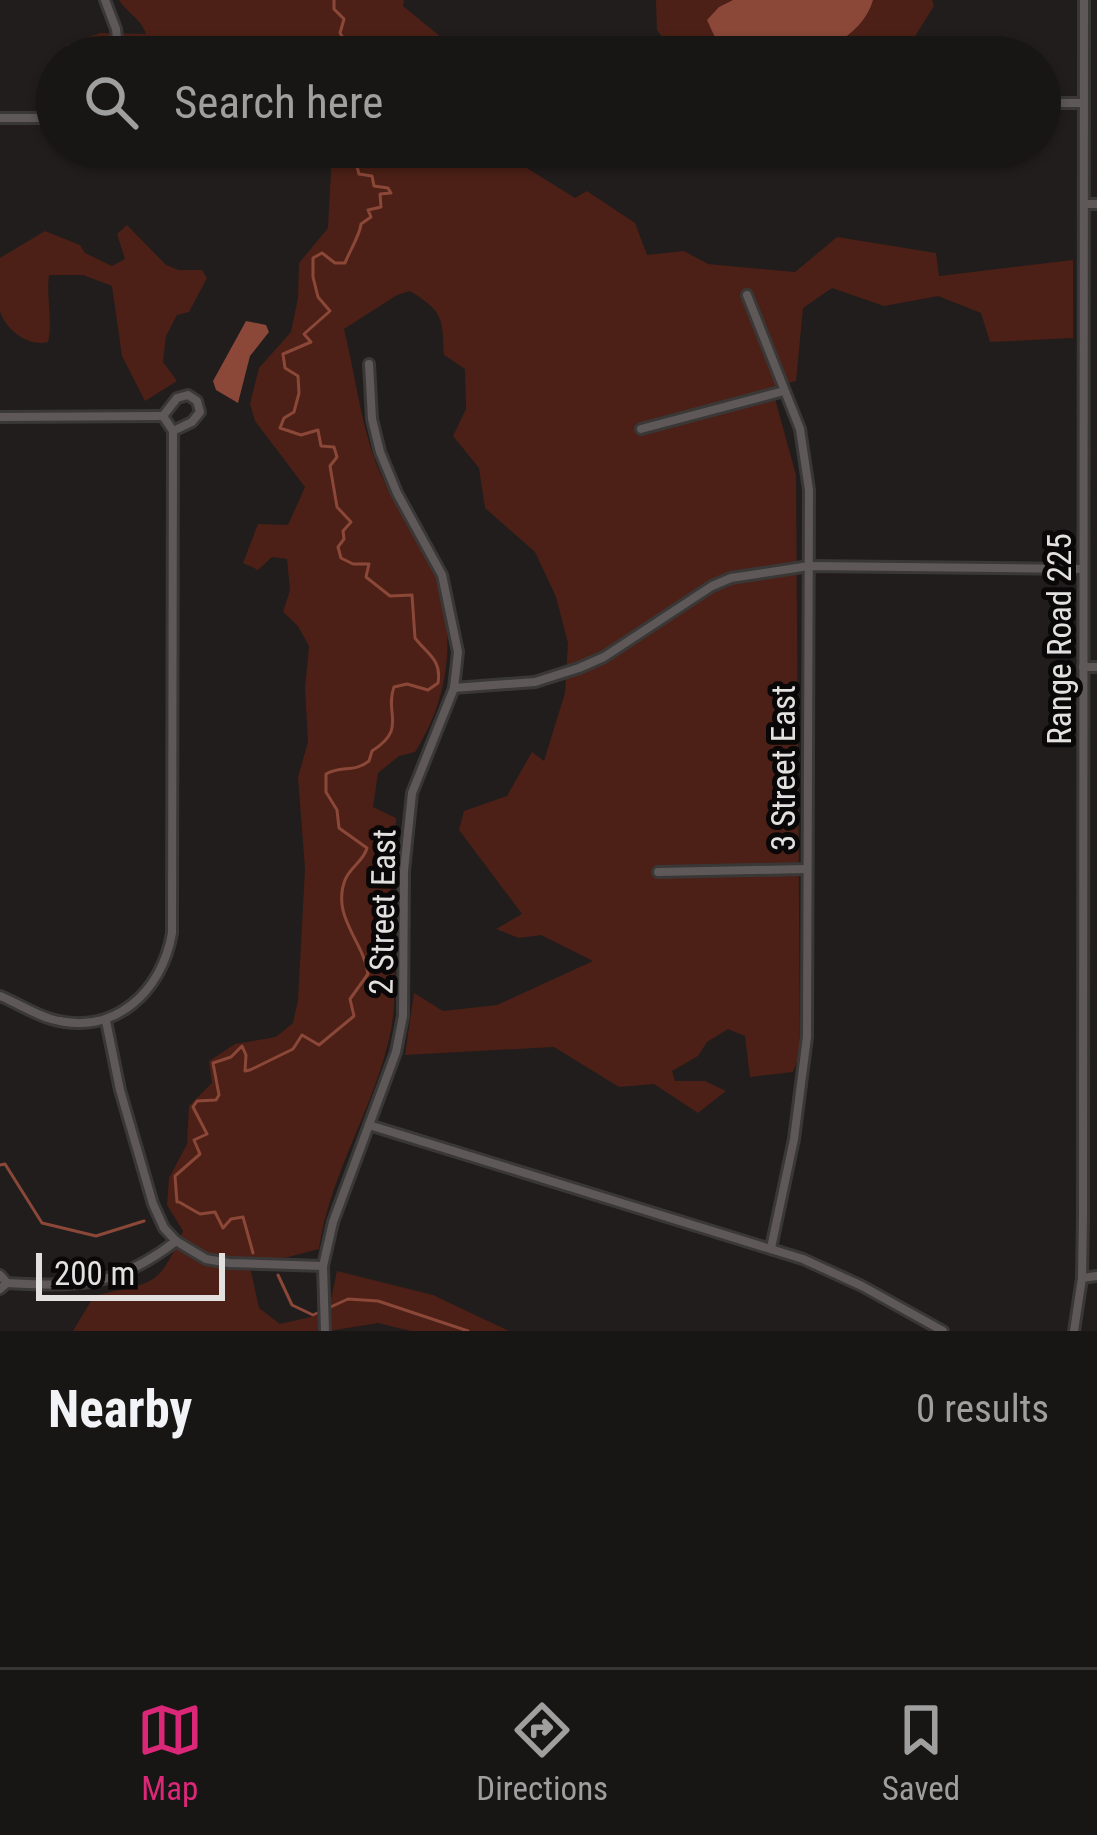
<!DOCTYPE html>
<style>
:root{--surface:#181615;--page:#252322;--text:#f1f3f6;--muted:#9f9fa0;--line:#363534;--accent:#db2777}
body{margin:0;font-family:"Roboto Condensed",sans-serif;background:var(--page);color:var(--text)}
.scale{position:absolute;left:36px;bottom:30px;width:189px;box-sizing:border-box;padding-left:12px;border:6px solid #e3e1e0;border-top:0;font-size:33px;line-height:42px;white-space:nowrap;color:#e3e1e0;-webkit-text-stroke:9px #090707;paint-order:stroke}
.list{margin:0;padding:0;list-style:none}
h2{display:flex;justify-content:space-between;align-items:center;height:156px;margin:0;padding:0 48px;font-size:51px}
h2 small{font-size:39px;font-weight:400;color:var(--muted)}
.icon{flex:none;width:66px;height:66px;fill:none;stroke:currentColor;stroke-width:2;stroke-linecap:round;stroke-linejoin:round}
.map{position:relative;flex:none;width:1097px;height:1331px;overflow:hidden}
.search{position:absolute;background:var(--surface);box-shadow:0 3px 9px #0004;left:36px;right:36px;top:36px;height:132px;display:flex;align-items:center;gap:30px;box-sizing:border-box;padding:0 42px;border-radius:66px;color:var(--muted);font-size:45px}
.sheet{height:336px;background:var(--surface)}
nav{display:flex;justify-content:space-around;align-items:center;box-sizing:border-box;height:168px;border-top:3px solid var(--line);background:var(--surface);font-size:33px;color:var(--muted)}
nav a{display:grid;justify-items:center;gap:6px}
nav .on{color:var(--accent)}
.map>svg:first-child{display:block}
</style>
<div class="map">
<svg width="1097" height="1331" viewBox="0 0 1097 1331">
<rect width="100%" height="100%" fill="#201d1c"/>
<!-- green -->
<g fill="#4c2016">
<path d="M119,0H404L403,6L441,37L457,57L224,54L223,57H64L67,45L100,33L146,34C140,17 128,14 119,0Z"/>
<polygon points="656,0 932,0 934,6 902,57 677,57 657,30"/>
<path d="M328,147H493L575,198L587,191L635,223L647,255L684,251L708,264L795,272L837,237L936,253L939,276L1073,260V338L990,342L981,313L938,296L884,306L832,288L803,308L796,381L772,388L796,475L800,1054L793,1072L750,1077L745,1036L728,1029L707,1042L698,1056L672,1071L675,1081H705L726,1091L698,1113L654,1084L619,1087L554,1047L405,1055L414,993L443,1011L497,1005L593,961L541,935L519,938L496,929L522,914L459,830L464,811L507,796L532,752L544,761L565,693L568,643L556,597L535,552L485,508L479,468L453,436L466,409L465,369L444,355C442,318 444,312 410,291L397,295L344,329C355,373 360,420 376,463C391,501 419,533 433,568C457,630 451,696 415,752L399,756L378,773L373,807L396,818C395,849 390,880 391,911C392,953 399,987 391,1030C376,1106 330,1172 319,1249L250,1267L259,1308L280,1324L328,1313L337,1271L433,1295L509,1331H411L378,1323L329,1331H73L94,1296C151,1281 157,1292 183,1231L167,1205L169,1178L187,1144L189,1106L212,1083L209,1061L235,1044L276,1037L293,1023L298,1000L305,869L298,777L308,742L305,688L309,646L298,626L283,612L290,590L287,559L272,557L258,570L243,563L258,524L288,525L305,487L255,421L250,404L259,368L291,332L298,298L299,263L328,228L331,171Z"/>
<path d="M127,225L166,265L179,270H202L207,278L189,312L177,315L166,336L163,362L177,381L145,401L122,356L112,286L83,275H49C46,299 53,322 48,342C29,347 6,331 0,311C0,296 0,273 0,258L45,231L80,245L85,253L112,266L125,259L117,234Z"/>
</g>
<!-- water -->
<g fill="#8b4737">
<path d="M733,0H873C858,55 761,77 721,44C714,38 711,28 707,20L719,7Z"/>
<polygon points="246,321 266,325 269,332 250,356 238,403 216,390 213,381"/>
</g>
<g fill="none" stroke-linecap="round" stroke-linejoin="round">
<!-- stream -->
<g stroke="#8b4737" stroke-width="3">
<polyline points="334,0 334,9 344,19 340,33 349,47 366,57"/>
<polyline points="0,1165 5,1164 42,1223 96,1236 144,1221"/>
<path d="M177,1202L175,1176L200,1154L194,1140L207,1134L193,1107L197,1101L216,1100L219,1095L213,1063L231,1057L242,1046L246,1055L245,1071L250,1070L293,1049L302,1035L319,1045L354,1016L350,999L368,974C364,942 331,916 345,880C351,866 363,862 367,848L339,828L337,810L326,792V774C341,765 354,773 369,761L372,751C408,728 384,714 394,687L407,684L428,690L438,683C442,659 427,654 415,638L412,595L390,596L366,577L369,564H353L341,558L338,547L344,539L343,531L351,522L337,507L330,466L337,457L334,447L321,446L318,430L301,435L280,428L284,418L294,412L299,393L298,376L285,368L283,354L311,342L304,334L330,311L318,297L313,277V258L322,253L335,263H345C350,250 360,235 361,224L371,217L368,210L381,207L380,194L391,193L388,188L374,186L372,176L359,174L355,159L362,147"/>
<polyline points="179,1202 200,1214 215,1212 223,1228 231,1219 243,1217 253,1253"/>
<polyline points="278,1275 292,1305 313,1315 348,1299 378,1301 468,1331"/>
</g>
<!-- minor casing -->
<g stroke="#3a3737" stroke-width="14">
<g id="minor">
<polyline points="105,0 116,29 119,57"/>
<polyline points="1040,103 1083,103"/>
<polyline points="0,118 57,118"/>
<polyline points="1084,204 1097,204"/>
<polyline points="747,295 800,429 809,490 807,1037 794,1139 771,1248"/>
<polyline points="163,416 177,398 188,395 197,401 200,412 192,422 173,431"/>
<polyline points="0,417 163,416"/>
<polyline points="641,429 784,391"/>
<polyline points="1083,667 1097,667"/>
<polyline points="454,688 535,682 579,668 604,657 712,586 731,578 809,566 1083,569"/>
<polyline points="658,872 806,869"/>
<path d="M0,996C17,1003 34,1014 51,1019C114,1037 162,992 172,933L173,431L163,416"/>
<polyline points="106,1021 120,1090 153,1204 164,1228 176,1241 206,1259 229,1263 323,1266"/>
<polyline points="369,1125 803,1259 862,1286 943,1331"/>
<polyline points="0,1275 7,1283 0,1289"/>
<polyline points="1082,1278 1097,1276"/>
<path d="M7,1283C80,1287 117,1287 176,1241"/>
<polyline points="325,1331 323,1266 333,1222 396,1052 403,1016 404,871 412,793 454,688 458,652 442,575 397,493 380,452 372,419 369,364"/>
<polyline points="1074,1331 1082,1278 1083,1217 1084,0"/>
</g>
</g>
<!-- minor -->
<use href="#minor" stroke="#5e5958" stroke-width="8"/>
</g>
<g text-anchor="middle" stroke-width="10" stroke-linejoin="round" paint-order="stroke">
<!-- street labels -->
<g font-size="33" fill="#e3e1e0" stroke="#090707">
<text transform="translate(1059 639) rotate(-90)" y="12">Range Road 225</text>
<text transform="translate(783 768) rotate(-90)" y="12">3 Street East</text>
<text transform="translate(382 912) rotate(-89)" y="12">2 Street East</text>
</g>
</g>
</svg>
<div class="scale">200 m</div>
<div class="search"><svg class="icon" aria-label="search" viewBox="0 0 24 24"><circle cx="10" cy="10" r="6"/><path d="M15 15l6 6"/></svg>Search here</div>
</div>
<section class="sheet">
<h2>Nearby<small>0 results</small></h2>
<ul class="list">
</ul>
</section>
<nav>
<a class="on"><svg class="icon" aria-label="map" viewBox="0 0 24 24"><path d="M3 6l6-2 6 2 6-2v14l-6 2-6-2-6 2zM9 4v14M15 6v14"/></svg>Map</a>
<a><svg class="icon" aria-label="directions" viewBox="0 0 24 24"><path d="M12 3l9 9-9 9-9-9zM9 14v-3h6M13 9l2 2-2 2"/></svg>Directions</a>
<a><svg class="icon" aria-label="saved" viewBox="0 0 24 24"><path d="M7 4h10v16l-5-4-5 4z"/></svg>Saved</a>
</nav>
